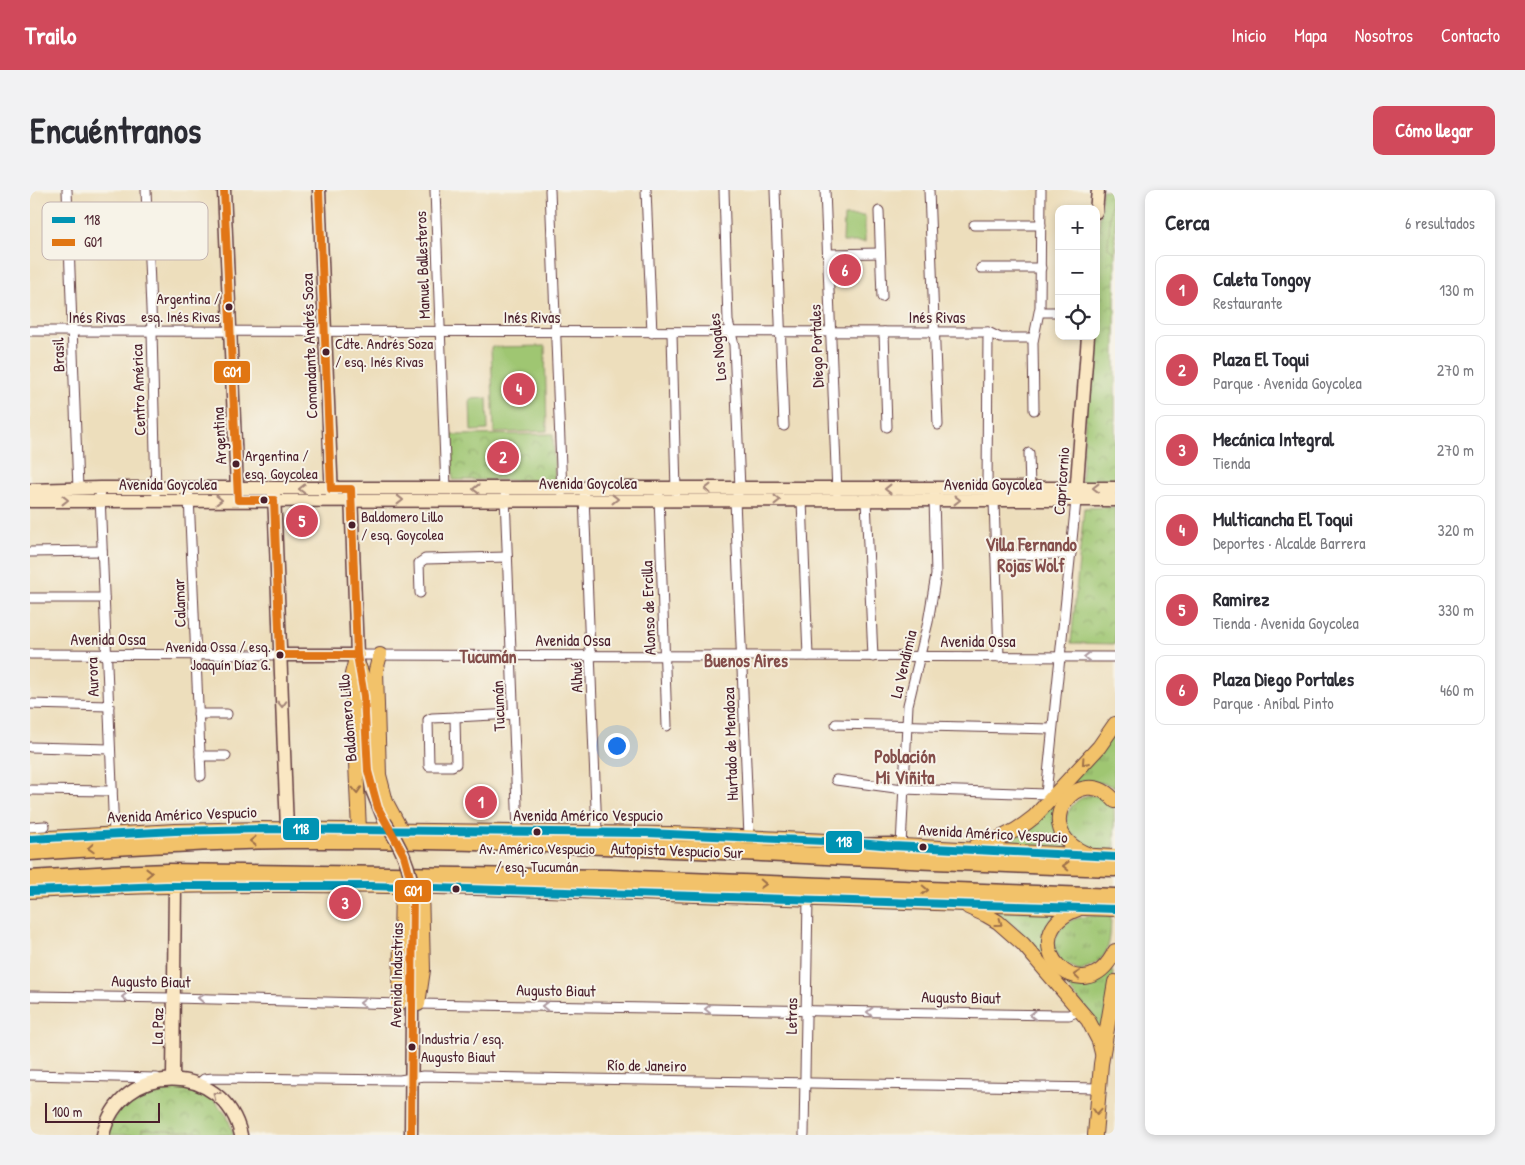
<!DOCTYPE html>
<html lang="es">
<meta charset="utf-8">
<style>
:root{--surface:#fff;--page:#f2f2f3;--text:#2b2b33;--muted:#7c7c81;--line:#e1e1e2;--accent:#d1495b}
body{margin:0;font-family:"Patrick Hand",sans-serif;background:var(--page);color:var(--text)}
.controls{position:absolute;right:15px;top:15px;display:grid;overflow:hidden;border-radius:10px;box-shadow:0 2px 8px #0003}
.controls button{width:45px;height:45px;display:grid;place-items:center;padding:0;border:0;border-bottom:1px solid var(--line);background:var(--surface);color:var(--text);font:25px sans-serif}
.scale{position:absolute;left:15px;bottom:12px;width:115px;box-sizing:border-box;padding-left:5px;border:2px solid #4a1f2b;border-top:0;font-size:14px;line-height:18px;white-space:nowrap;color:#4a1f2b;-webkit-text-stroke:4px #f7f3e8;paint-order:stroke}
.you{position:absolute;left:586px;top:555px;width:18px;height:18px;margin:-12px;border:4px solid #fff;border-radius:50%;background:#1a73e8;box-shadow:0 0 0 8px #1a73e833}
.badge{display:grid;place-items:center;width:32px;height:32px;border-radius:50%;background:var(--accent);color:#fff;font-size:16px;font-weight:700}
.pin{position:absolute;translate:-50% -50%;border:2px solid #fff;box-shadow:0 1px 5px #0006}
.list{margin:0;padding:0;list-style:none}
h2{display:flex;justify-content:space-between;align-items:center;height:65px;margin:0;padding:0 20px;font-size:21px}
h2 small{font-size:16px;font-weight:400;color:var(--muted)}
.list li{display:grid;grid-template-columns:32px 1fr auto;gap:15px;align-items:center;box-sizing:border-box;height:70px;margin:0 10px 10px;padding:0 10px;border:1px solid var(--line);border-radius:10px}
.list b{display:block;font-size:19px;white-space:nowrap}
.list p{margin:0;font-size:16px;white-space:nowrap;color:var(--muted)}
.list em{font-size:16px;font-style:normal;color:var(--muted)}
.icon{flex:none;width:28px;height:28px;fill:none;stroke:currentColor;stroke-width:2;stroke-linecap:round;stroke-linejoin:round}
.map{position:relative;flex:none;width:1085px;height:945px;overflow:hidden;border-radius:10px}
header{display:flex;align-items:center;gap:30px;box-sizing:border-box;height:70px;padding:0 25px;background:var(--accent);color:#fff}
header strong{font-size:24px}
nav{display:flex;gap:28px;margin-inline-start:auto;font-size:18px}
.intro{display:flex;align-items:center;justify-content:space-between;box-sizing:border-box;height:120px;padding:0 30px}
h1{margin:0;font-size:35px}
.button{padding:12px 22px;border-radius:10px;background:var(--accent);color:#fff;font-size:18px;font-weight:700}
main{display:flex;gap:30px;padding:0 30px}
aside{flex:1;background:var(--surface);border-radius:10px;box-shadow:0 2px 8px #0003}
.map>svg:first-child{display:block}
</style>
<header>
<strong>Trailo</strong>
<nav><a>Inicio</a><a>Mapa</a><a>Nosotros</a><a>Contacto</a></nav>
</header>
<div class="intro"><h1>Encuéntranos</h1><a class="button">Cómo llegar</a></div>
<main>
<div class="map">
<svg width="1085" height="945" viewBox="0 0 1085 945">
<defs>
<pattern id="grass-tufts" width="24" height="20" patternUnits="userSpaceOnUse" patternTransform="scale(1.25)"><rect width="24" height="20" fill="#9fc672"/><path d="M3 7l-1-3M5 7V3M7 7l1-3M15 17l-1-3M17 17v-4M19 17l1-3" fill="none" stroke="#84a05e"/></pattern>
<pattern id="park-crowns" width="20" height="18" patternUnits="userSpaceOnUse" patternTransform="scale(1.25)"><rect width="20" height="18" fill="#9fc672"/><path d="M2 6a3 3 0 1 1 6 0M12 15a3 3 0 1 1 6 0" fill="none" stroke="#84a05e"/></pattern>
</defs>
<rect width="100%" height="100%" fill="#f7f3e8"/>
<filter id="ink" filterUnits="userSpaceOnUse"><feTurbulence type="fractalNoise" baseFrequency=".02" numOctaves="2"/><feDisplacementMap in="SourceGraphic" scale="10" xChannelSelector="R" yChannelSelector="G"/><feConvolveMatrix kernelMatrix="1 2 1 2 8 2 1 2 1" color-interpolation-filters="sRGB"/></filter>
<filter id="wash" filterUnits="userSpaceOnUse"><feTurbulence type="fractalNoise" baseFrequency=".0096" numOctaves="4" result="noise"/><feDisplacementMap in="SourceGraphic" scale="20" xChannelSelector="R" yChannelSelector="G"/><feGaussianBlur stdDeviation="1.12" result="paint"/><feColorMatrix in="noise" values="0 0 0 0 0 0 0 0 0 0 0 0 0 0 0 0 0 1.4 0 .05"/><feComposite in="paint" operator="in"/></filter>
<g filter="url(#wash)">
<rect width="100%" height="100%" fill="#eddebc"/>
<!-- grass -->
<g fill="url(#grass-tufts)" stroke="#74724e">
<path d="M1085,541V597C1054,585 1047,600 1025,619L1040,659L966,656Z"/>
<path d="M1058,605L1070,606L1084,617L1085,660C1073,660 1056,662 1046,653C1044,651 1042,645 1040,643C1030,626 1042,611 1058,605Z"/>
<polygon points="960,720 1029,723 1021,730 1029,782 1082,780 1083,784 1072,847 1059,822 988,739"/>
<path d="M1081,725C1080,754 1081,772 1049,780L1031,772L1023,754C1026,749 1027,744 1030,739C1039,725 1066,726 1081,725Z"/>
</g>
<!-- park -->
<g fill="url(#park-crowns)" stroke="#74724e">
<polygon points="1072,0 1085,0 1085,295 1054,295 1051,290 1061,146 1066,146 1066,73"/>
<rect x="804" y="68" width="22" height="23"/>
<polygon points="523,244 525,290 423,290 421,245"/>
<polygon points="1085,317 1085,454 1041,453 1054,318"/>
<polygon points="123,895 160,896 182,908 197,926 204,945 76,945 91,915"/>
</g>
<!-- garden -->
<g fill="#9fc672" stroke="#74724e">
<polygon points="1085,0 1085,63 1078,58 1081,7"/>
<polygon points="814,26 835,26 835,52 813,52"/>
<polygon points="515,156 517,241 464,243 461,157"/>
<polygon points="457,208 458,240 441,241 440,209"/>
<polygon points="112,939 170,942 170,945 112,945"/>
</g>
</g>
<g filter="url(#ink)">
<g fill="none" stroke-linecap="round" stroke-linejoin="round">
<!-- street casing -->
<g stroke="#623c41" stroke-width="11">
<g id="street">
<polyline points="37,0 48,299"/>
<polyline points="116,0 122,142 126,302"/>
<polyline points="405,0 416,299"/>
<polyline points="520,0 532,302"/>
<polyline points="616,0 622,143"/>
<polyline points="694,0 698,131 704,155 710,299 705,310 719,647"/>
<polyline points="745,0 754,236"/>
<polyline points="795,0 807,302"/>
<polyline points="899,0 908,235"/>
<polyline points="849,21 852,107"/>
<polyline points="944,35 1011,35"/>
<polyline points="798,64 850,63"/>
<polyline points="951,78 1011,78"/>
<polyline points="1010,122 1029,122"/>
<polyline points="0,141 958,142 970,148 1003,148"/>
<polyline points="854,142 857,237"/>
<polyline points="958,142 957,299 964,310 969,467"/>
<polyline points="642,143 646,302"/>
<polyline points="1004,220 1003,152 1010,117 1011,0"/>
<polyline points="999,263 1000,299"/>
<polyline points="70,306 84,644"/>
<polyline points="159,306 171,586"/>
<polyline points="475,306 488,642"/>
<polyline points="554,306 567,643"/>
<polyline points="629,306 637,536"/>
<polyline points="772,310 778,466"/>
<polyline points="836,310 843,467"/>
<polyline points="0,362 72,361"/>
<polyline points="966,365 1041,364"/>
<polyline points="390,403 389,373 395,369 477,367"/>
<polyline points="0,408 74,408"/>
<polyline points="0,464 250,465"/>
<polyline points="327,465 1085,467"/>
<polyline points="0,514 79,516"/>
<polyline points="168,524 197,524"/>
<polygon points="425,527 426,574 422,576 399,576 398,530 402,528"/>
<polyline points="425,527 483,524"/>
<polyline points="806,534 1022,539"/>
<polyline points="0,557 80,559"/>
<polyline points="170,566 196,566"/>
<polyline points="806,590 873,599 1016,604 1046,311"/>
<polyline points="0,600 82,601"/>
<polyline points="0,637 15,636"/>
<polyline points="871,656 878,515 898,432 906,385 904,306"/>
<polyline points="0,806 144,808 372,814"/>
<polyline points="388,814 1030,825 1039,825 1051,820"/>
<polyline points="0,885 127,888"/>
<polyline points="168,894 174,889 183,888 370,890 393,886 1068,898"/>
<polyline points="774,945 778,708"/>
</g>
</g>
<!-- secondary casing -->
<g stroke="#623c41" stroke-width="15">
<g id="secondary">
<polyline points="194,0 207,299"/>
<polyline points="289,0 302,307"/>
<polyline points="1066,22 1068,0"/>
<polyline points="0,300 70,298 1085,298"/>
<polyline points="244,302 257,639"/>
<polyline points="321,303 327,465 334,506 337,571 342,600 355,632"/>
<polyline points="1046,306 1058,146"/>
<polyline points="0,311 1085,310"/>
<polyline points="250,465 327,465"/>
<polyline points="143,889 145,695"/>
<path d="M73,945C90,871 194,871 211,945"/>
<polyline points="381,945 383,704"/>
</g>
</g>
<!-- primary casing -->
<g stroke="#623c41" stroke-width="16">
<g id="primary">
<polyline points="327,465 322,484 329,640"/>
<polyline points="350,465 346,480 349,585 356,612 371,640"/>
<polyline points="329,477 343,512"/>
<polyline points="0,649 145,641 231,639 642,644 821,652"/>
<polyline points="853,655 1085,667"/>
<path d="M946,656C967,651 987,641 1004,627L1069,557L1085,534"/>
<path d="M1057,664C995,638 1050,569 1085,611"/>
<path d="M0,701C182,691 363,695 545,701C725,707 905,713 1085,719"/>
<polyline points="938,717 956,725 968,732 993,754 1058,830 1069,851 1072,863"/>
<path d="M1048,719C978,745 1052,829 1085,761"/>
<polyline points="368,814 370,805 372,697"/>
<polyline points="388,814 393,780 391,697"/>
<polyline points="1065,945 1071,874 1085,792"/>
</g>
</g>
<!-- highway casing -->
<g stroke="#623c41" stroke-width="19">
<g id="highway">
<polyline points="808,657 863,656"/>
<path d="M0,662C85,657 171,651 256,650C533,648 809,670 1085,678"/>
<polyline points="0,689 83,684 139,682 579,688 1085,707"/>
<polyline points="688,700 716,705"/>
</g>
</g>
<!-- street -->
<use href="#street" stroke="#fff" stroke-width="9"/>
<!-- secondary -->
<use href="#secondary" stroke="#fae7c3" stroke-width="12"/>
<!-- primary -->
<use href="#primary" stroke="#f2c26a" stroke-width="14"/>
<!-- highway -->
<use href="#highway" stroke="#f2c26a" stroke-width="16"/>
<!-- secondary-bridge casing -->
<g stroke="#623c41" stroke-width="15" stroke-linecap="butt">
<path id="secondary-bridge" d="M355,632C370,655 381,677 383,704"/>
</g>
<!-- secondary-bridge -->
<use href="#secondary-bridge" stroke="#fae7c3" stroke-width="12"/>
<!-- bus-1 casing -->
<g stroke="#f7f3e8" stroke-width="11">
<g id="bus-1">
<polyline points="0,649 145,641 231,639 617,643 817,652 863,656 1085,667"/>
<polyline points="0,701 136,696 341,696 1085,719"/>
</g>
</g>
<!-- bus-2 casing -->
<g stroke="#f7f3e8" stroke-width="11">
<g id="bus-2">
<polyline points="194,0 208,310 244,310 250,465 327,465"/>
<polyline points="289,0 301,299 321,299 327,465 334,506 338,581 348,618 374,665 383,698 381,945"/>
</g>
</g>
<!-- bus-1 -->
<use href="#bus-1" stroke="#0093b3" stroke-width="8"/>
<!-- bus-2 -->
<use href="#bus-2" stroke="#e17612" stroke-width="8"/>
</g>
<!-- one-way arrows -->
<defs><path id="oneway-chevron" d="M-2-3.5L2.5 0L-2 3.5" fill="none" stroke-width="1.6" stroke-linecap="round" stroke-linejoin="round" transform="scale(1.25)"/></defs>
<g stroke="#a28377">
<use href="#oneway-chevron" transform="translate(1066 298) rotate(180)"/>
<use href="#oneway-chevron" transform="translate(272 299) rotate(-180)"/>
<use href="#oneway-chevron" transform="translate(446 299) rotate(-180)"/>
<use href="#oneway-chevron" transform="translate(678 299) rotate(180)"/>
<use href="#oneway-chevron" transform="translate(858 299) rotate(180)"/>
<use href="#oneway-chevron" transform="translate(585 309)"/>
<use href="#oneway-chevron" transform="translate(35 310)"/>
<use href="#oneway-chevron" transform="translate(189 310)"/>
<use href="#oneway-chevron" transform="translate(370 310)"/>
<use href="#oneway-chevron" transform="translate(747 310)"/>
<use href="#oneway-chevron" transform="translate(927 310)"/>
<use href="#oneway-chevron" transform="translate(252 514) rotate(88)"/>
<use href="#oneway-chevron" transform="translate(186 905) rotate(-142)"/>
</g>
<g stroke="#ae9aa0">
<use href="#oneway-chevron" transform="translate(1057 467) rotate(-180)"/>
<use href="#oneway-chevron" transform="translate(95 807) rotate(-180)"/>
<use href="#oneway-chevron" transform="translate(171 808) rotate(-178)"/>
<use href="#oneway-chevron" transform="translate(333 813) rotate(-179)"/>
<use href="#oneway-chevron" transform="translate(515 816) rotate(-179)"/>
<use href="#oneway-chevron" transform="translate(678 819) rotate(-179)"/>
<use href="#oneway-chevron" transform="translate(840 822) rotate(-179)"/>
<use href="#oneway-chevron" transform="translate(1003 825) rotate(-179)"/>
</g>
<g stroke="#9e704a">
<use href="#oneway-chevron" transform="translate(1055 572) rotate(132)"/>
<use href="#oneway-chevron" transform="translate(327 600) rotate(87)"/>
<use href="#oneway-chevron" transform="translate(223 651) rotate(180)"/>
<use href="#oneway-chevron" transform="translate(61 658) rotate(177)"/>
<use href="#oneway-chevron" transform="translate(1036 676) rotate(-178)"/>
<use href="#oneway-chevron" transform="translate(119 683) rotate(-1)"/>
<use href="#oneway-chevron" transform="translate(733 694) rotate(2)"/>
<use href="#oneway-chevron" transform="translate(895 700) rotate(2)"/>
<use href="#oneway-chevron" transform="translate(969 733) rotate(36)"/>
<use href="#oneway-chevron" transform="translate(1047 785) rotate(-174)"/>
<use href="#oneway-chevron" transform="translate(1067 921) rotate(94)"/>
</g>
</g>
<!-- markers -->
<g fill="#4a1f2b" stroke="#f7f3e8" stroke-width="2">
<circle cx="199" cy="117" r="4.5"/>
<circle cx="296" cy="162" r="4.5"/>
<circle cx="206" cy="274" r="4.5"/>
<circle cx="234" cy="310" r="4.5"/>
<circle cx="322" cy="335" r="4.5"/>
<circle cx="250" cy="465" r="4.5"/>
<circle cx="507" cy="642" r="4.5"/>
<circle cx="893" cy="657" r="4.5"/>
<circle cx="426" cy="699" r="4.5"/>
<circle cx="382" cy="857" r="4.5"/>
</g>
<g text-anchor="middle" stroke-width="4" stroke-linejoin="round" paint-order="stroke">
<!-- bus labels -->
<g font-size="15" fill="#4a1f2b" stroke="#f7f3e8" text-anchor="start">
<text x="190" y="114" text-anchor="end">Argentina /<tspan x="190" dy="18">esq. Inés Rivas</tspan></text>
<text x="305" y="159">Cdte. Andrés Soza<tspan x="305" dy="18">/ esq. Inés Rivas</tspan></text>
<text x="215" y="271">Argentina /<tspan x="215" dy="18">esq. Goycolea</tspan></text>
<text x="331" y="332">Baldomero Lillo<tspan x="331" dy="18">/ esq. Goycolea</tspan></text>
<text x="241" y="462" text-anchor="end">Avenida Ossa / esq.<tspan x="241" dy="18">Joaquín Díaz G.</tspan></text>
<text x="507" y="664" text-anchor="middle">Av. Américo Vespucio<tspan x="507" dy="18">/ esq. Tucumán</tspan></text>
<text x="391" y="854">Industria / esq.<tspan x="391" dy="18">Augusto Biaut</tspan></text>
</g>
<!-- street labels -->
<g font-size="16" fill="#4a1f2b" stroke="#f7f3e8">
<text transform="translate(392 75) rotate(-92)" y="6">Manuel Ballesteros</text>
<text x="67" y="133">Inés Rivas</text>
<text x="502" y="133">Inés Rivas</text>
<text x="907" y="133">Inés Rivas</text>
<text transform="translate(279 156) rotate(-92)" y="6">Comandante Andrés Soza</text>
<text transform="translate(786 156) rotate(-92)" y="6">Diego Portales</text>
<text transform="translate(687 157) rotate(-96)" y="6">Los Nogales</text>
<text transform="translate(28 165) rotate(-92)" y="6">Brasil</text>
<text transform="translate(108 200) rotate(-92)" y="6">Centro América</text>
<text transform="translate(189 246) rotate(-93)" y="6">Argentina</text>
<text transform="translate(1031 291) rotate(-86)" y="6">Capricornio</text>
<text x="558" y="299">Avenida Goycolea</text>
<text x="138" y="300">Avenida Goycolea</text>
<text x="963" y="300">Avenida Goycolea</text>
<text transform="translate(149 413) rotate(-92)" y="6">Calamar</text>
<text transform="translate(618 418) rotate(-92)" y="6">Alonso de Ercilla</text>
<text x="78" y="455">Avenida Ossa</text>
<text x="543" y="456">Avenida Ossa</text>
<text x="948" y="457">Avenida Ossa</text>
<text transform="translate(873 474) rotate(-77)" y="6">La Vendimia</text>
<text transform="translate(62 487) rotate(-92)" y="6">Aurora</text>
<text transform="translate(546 487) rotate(-92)" y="6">Alhué</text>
<text transform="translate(468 516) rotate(-92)" y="6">Tucumán</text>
<text transform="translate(317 528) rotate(-95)" y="6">Baldomero Lillo</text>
<text transform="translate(700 554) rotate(-92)" y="6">Hurtado de Mendoza</text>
<text transform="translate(152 624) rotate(-2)" y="6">Avenida Américo Vespucio</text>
<text x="558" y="631">Avenida Américo Vespucio</text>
<text transform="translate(963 643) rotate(3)" y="6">Avenida Américo Vespucio</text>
<text transform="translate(647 660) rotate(2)" y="6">Autopista Vespucio Sur</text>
<text transform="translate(366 785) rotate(-89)" y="6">Avenida Industrias</text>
<text transform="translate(121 791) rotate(1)" y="6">Augusto Biaut</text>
<text transform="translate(526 800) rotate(1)" y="6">Augusto Biaut</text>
<text transform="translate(931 807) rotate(1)" y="6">Augusto Biaut</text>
<text transform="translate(761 826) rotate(-89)" y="6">Letras</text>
<text transform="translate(127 836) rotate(-89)" y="6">La Paz</text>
<text transform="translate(617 875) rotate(1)" y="6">Río de Janeiro</text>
</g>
<!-- neighbourhood labels -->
<g font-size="18" font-weight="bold" fill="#844e4b" stroke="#f7f3e8">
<text x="1001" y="361">Villa Fernando<tspan x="1001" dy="21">Rojas Wolf</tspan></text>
<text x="458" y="473">Tucumán</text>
<text x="716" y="477">Buenos Aires</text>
<text x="875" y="573">Población<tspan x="875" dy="21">Mi Viñita</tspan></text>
</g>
</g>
<!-- legend -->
<rect x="12" y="12" width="166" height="58" rx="8" fill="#f7f3e8" stroke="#c3b3af" stroke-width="1"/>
<rect x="22" y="27" width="23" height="6" fill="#0093b3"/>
<rect x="22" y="49" width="23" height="7" fill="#e17612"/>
<g font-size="14" fill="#4a1f2b">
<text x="54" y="35">118</text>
<text x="54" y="57">G01</text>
</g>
<g stroke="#f7f3e8" stroke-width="2">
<rect x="183" y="170" width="38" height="24" rx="5" fill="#e17612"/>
<rect x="252" y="627" width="38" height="24" rx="5" fill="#0093b3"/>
<rect x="795" y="640" width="38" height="24" rx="5" fill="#0093b3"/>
<rect x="364" y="689" width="38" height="24" rx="5" fill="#e17612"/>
</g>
<g font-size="14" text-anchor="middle" font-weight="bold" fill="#fff">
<text x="202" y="187">G01</text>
<text x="271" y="644">118</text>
<text x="814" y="657">118</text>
<text x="383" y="706">G01</text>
</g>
</svg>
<div class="controls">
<button>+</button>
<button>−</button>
<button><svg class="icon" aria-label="locate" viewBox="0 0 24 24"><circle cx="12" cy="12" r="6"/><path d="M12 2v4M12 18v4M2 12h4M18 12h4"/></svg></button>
</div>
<div class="scale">100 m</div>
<div class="you"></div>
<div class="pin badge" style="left:451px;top:612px">1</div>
<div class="pin badge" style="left:473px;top:267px">2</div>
<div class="pin badge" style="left:315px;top:713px">3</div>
<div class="pin badge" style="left:489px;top:199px">4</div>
<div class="pin badge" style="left:272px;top:331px">5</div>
<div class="pin badge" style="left:815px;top:80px">6</div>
</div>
<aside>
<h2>Cerca<small>6 resultados</small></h2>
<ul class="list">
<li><span class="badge">1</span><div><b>Caleta Tongoy</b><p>Restaurante</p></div><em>130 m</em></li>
<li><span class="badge">2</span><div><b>Plaza El Toqui</b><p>Parque · Avenida Goycolea</p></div><em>270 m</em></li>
<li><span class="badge">3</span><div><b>Mecánica Integral</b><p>Tienda</p></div><em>270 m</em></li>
<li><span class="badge">4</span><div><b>Multicancha El Toqui</b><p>Deportes · Alcalde Barrera</p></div><em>320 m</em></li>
<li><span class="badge">5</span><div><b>Ramirez</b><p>Tienda · Avenida Goycolea</p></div><em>330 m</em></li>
<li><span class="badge">6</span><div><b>Plaza Diego Portales</b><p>Parque · Aníbal Pinto</p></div><em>460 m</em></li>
</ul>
</aside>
</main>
